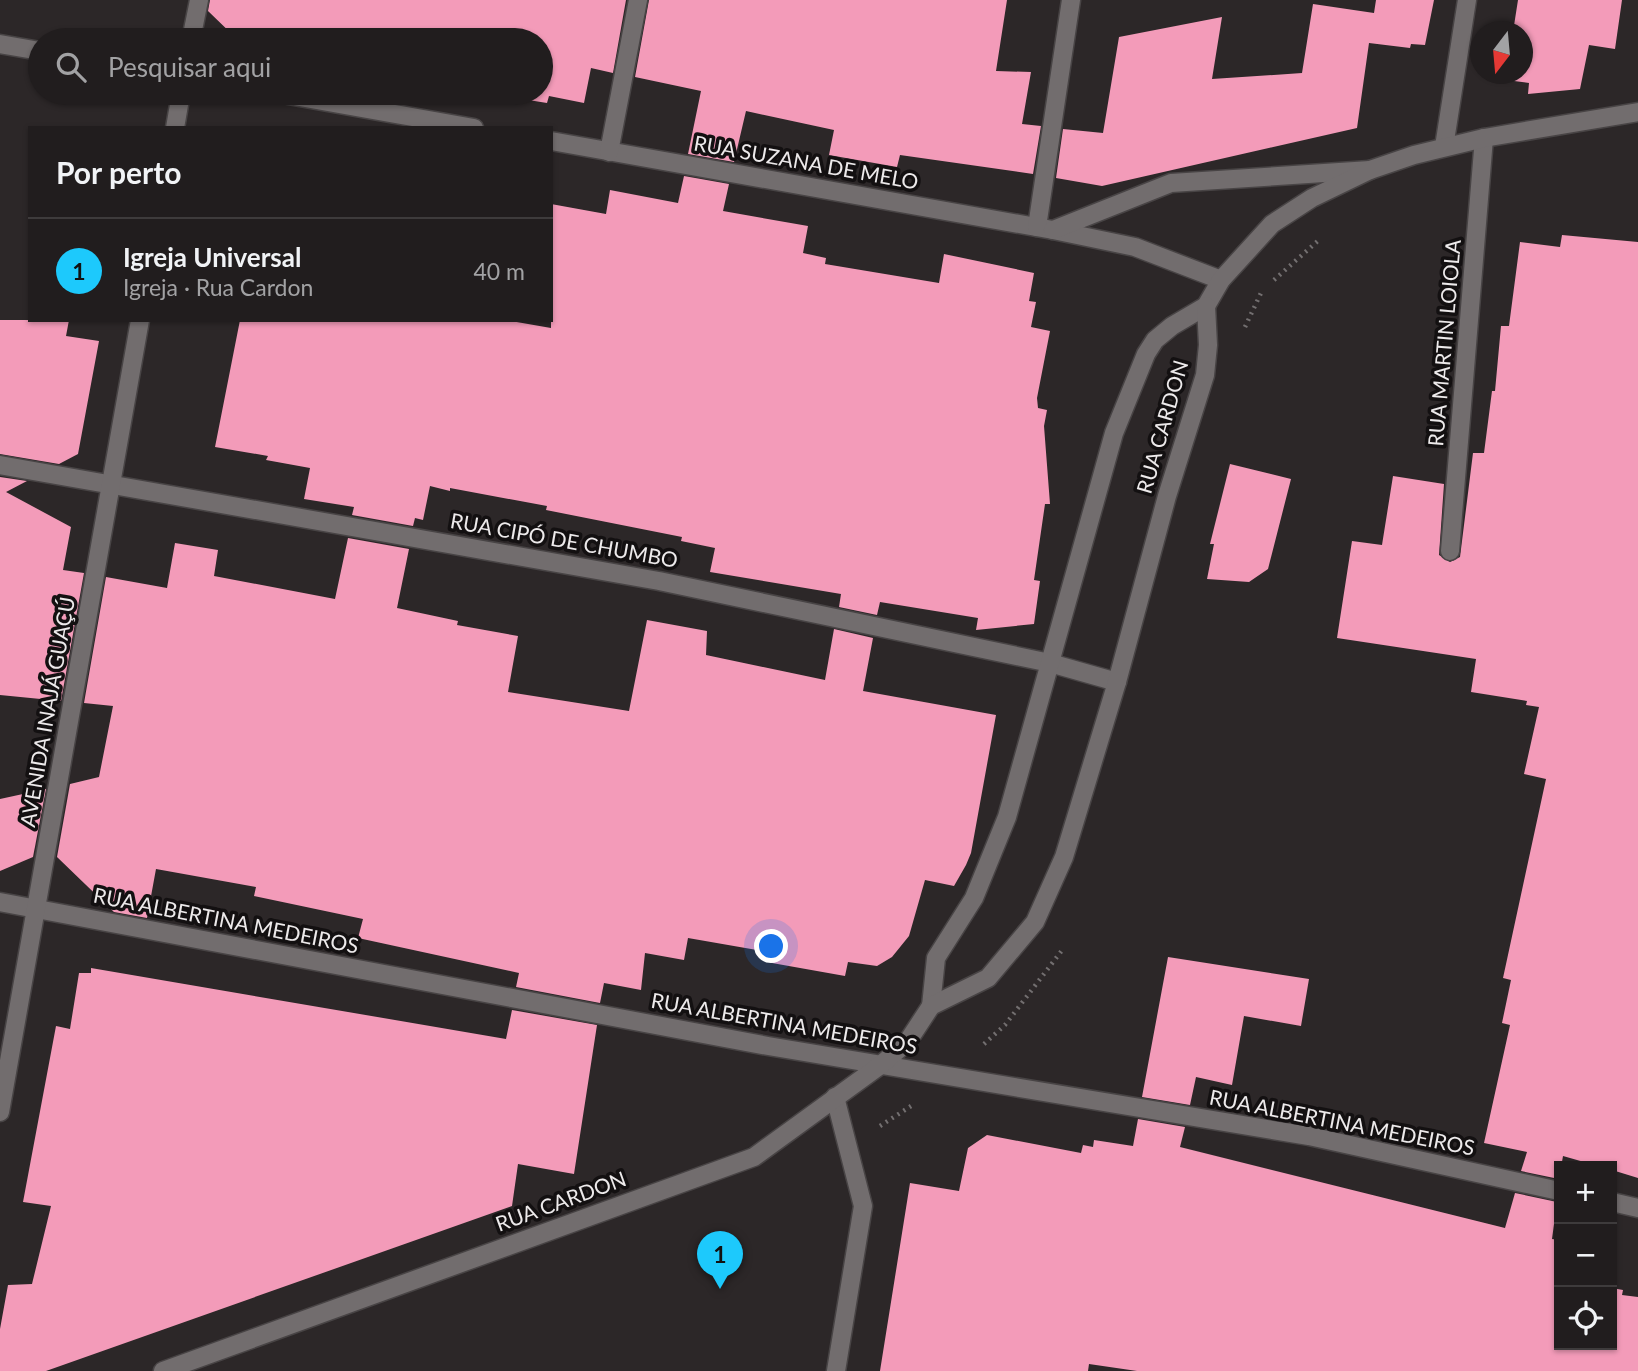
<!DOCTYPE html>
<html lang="pt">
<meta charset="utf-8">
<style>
:root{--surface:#211d1e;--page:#292627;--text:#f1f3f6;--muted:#a2a2a4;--line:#3e3b3c;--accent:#1dc9fc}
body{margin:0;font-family:Lato,sans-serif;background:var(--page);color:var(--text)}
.controls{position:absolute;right:21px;bottom:21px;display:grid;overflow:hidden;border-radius:0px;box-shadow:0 2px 5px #0004}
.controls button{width:63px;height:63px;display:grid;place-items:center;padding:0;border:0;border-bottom:2px solid var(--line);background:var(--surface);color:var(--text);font:35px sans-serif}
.compass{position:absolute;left:1470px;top:21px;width:63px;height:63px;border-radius:50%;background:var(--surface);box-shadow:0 2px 5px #0004;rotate:196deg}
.you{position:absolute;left:772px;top:947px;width:24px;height:24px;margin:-18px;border:5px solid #fff;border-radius:50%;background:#1a73e8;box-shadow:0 0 0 10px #1a73e833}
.badge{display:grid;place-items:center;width:46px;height:46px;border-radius:50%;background:var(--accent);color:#111;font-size:23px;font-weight:700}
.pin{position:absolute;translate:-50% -58px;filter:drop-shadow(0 2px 4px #0008)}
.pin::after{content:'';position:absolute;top:37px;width:24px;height:21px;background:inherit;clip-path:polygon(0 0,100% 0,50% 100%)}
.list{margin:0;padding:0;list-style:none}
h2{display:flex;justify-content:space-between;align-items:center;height:91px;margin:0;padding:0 28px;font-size:30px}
h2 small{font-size:23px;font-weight:400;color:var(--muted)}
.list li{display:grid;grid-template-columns:46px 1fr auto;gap:21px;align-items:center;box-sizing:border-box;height:105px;padding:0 28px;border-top:2px solid var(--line)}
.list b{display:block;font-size:26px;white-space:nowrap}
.list p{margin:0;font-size:23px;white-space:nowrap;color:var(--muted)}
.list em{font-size:23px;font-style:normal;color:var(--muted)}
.icon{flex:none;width:38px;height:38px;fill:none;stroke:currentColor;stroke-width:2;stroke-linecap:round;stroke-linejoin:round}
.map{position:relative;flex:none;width:1638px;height:1371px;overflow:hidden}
.search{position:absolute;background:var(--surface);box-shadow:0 2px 5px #0004;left:28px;top:28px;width:525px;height:77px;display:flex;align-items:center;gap:18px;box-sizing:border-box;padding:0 24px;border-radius:38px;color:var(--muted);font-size:26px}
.panel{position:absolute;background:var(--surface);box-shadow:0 2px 5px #0004;left:28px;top:126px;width:525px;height:196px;border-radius:0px}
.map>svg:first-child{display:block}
</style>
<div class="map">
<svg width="1638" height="1371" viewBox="0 0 1638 1371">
<rect width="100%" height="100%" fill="#2c2728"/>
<!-- building -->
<g fill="#f39bb9">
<polygon points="210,0 626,0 613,73 591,68 584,103 549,96 547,103 504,96 505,93 541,93 541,40 238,40 208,11"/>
<polygon points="649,0 1007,0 996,71 1031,72 1022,124 1041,126 1033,174 900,155 897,167 829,155 834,130 746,111 734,162 688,154 701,91 635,77"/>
<polygon points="1376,0 1434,0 1425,45 1411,44 1410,48 1369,43 1357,128 1102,186 1056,178 1063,129 1103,133 1119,37 1222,17 1212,79 1302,73 1313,4 1374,13"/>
<polygon points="1518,0 1622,0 1615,49 1589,45 1580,89 1528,94 1529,83 1506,80 1507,74 1522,74 1522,32 1513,32"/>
<polygon points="684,176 729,184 723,211 808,226 803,253 826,258 825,264 939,283 944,254 1034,273 1029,301 1036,302 1031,327 1050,331 1037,398 1038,408 1047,410 1044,426 1050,504 1045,504 1034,580 1040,581 1034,624 976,630 978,618 880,602 877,615 839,607 841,594 710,572 715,548 681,541 682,537 546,510 547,506 450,488 450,491 430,486 423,520 415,518 413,526 352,515 354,507 304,499 310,468 266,460 268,456 215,447 240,320 505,320 551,328 551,204 606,214 610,190 678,203"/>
<polygon points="1562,235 1638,242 1638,1178 1612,1170 1612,1166 1598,1166 1563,1156 1559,1179 1521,1171 1527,1152 1484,1143 1510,1025 1502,1023 1511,980 1503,978 1546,779 1524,774 1539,707 1526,705 1527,701 1471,692 1476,659 1337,638 1352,541 1382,545 1393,476 1444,484 1439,555 1450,562 1460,557 1473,453 1484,453 1492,391 1495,391 1501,326 1509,326 1520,242 1560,247"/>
<polygon points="0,320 69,320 66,336 99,341 78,454 59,464 0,454"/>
<polygon points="1230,464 1291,479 1268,569 1249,582 1207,579 1214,544 1210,544"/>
<polygon points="0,477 27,481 6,492 71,527 63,570 84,573 61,701 0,695"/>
<polygon points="348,538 409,549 397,608 458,621 457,625 518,636 508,692 629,711 647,620 707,631 706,655 825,680 834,629 873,638 863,691 996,715 971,853 966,865 954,886 925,880 909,936 892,957 877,966 848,962 845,976 772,963 774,953 688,938 684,960 645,953 641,990 604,983 600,1003 516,987 519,973 358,938 363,919 254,896 256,887 156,869 147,918 114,912 57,857 70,784 99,777 113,706 84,703 106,577 167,588 175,543 218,550 214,576 335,599"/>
<polygon points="46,789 33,857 0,871 0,799"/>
<polygon points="1168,957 1309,979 1301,1026 1244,1016 1232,1085 1196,1077 1190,1105 1142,1097"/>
<polygon points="91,968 506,1039 512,1010 597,1025 574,1174 518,1164 512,1206 46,1371 0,1371 0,1329 8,1285 32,1284 51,1206 23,1202 56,1026 70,1029 79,973 91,973"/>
<polygon points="1138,1119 1185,1127 1180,1147 1505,1228 1515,1193 1557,1202 1552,1239 1559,1240 1559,1345 1612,1345 1612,1288 1623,1290 1622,1295 1638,1297 1638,1371 1137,1371 1089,1364 1088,1371 880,1371 910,1183 959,1191 968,1148 987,1135 1081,1153 1083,1145 1093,1147 1094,1140 1133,1146"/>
</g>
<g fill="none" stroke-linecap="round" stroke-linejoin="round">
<!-- minor casing -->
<g stroke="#484445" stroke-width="21">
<g id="minor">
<polyline points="191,40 199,0"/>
<polyline points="0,44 40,51"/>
<polyline points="277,93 474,128"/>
<polyline points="175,128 181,93"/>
<polyline points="551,141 1053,230 1135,247 1221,280"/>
<polyline points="1444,147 1467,0"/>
<polyline points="609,152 638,0"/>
<polyline points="1037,227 1071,0"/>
<polyline points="1053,230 1171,183 1370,170"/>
<polyline points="0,465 659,581 1050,663 1117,682"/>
<polyline points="1450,551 1484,138"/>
<polyline points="0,902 768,1046 1309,1136 1559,1191"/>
<polyline points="835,1097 863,1206 836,1371"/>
<polyline points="0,1112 140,320"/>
<polyline points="1612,1202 1638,1208"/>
</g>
</g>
<!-- tertiary casing -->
<g stroke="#484445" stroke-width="21">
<g id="tertiary">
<polyline points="931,1006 936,958 974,898 1007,817 1114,433 1146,354 1155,340 1172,326 1206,306 1221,280 1272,224 1312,198 1370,170 1414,155 1484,138 1638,112"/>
<polyline points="163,1371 754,1157 882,1064 908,1041 931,1006 988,978 1035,922 1064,857 1117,682 1167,496 1205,375 1208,345 1206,306"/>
</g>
</g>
<!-- path -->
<g stroke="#736f70" stroke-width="4.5" stroke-dasharray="2 5" stroke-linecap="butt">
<polyline points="1274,280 1320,239"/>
<polyline points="1245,327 1261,293"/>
<polyline points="984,1044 1005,1025 1063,949"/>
<polyline points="880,1126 911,1106"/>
</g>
<!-- minor -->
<use href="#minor" stroke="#726d6e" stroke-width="18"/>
<!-- tertiary -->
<use href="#tertiary" stroke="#726d6e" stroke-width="18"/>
</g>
<g text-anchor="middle" stroke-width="7" stroke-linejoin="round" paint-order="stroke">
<!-- street labels -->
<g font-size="21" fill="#edeaeb" stroke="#131011">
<text transform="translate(806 163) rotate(10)" y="7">RUA SUZANA DE MELO</text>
<text transform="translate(1445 343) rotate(-85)" y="7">RUA MARTIN LOIOLA</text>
<text transform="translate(1163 427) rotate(-74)" y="7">RUA CARDON</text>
<text transform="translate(564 541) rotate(10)" y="7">RUA CIPÓ DE CHUMBO</text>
<text transform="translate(48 712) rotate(-80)" y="7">AVENIDA INAJÁ GUAÇÚ</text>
<text transform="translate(226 921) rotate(11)" y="7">RUA ALBERTINA MEDEIROS</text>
<text transform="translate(784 1024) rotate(10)" y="7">RUA ALBERTINA MEDEIROS</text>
<text transform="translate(1342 1123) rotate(11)" y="7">RUA ALBERTINA MEDEIROS</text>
<text transform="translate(561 1202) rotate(-20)" y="7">RUA CARDON</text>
</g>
</g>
</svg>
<div class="controls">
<button>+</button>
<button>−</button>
<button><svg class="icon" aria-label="locate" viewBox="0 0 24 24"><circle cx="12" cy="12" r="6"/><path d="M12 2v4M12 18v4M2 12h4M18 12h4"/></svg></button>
</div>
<svg class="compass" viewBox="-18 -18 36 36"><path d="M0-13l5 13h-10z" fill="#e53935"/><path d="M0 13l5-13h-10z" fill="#a2a2a4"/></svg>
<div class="you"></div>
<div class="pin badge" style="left:720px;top:1289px">1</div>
<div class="search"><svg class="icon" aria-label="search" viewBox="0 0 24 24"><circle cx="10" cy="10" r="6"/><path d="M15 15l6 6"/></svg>Pesquisar aqui</div>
<section class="panel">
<h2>Por perto<small></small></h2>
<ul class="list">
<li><span class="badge">1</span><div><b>Igreja Universal</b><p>Igreja · Rua Cardon</p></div><em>40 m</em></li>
</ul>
</section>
</div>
